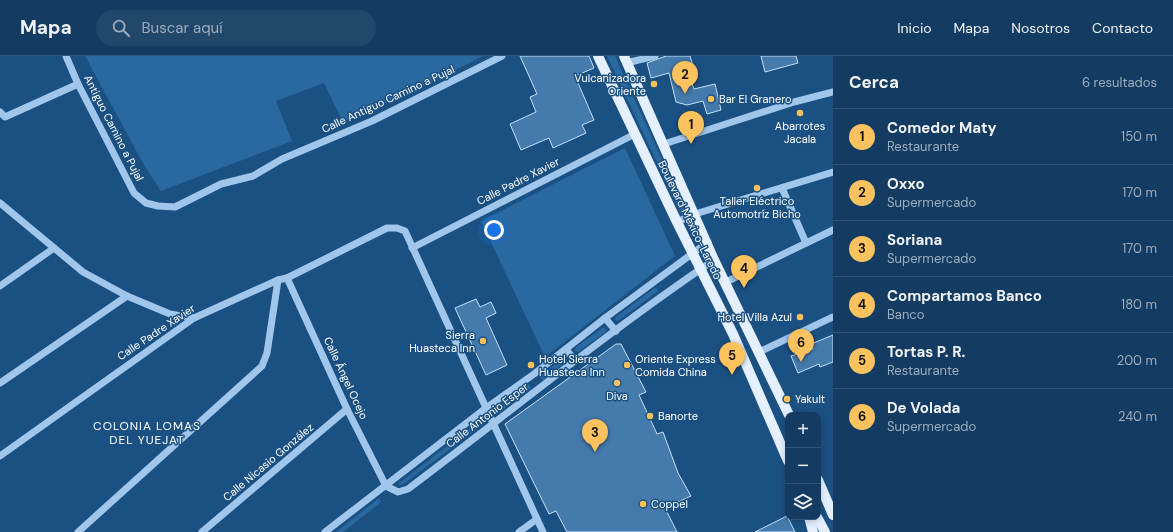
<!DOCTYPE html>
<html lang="es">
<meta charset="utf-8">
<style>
:root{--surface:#143c62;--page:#21476b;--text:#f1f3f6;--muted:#9dadbe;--line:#335677;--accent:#fcc25d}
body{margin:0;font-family:"DM Sans",sans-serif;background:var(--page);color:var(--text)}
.controls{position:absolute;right:12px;bottom:12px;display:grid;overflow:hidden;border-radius:8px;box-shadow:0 2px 6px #0003}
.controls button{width:36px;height:36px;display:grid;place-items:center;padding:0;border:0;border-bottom:1px solid var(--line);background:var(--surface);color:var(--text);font:20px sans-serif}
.you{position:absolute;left:494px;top:174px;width:14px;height:14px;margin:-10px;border:3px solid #fff;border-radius:50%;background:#1a73e8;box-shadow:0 0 0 6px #1a73e833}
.badge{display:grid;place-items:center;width:26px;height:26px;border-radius:50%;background:var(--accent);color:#111;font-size:13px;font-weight:700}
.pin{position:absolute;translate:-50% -33px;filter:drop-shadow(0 1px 2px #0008)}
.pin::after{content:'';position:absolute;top:21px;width:14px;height:12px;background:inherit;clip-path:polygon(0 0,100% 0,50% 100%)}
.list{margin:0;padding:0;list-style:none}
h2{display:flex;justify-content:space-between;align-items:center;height:52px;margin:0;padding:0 16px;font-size:17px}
h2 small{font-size:13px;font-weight:400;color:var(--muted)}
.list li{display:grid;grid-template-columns:26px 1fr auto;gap:12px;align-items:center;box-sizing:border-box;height:56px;padding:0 16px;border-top:1px solid var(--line)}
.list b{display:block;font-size:15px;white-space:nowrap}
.list p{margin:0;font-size:13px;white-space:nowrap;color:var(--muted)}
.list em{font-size:13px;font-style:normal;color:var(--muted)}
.icon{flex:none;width:22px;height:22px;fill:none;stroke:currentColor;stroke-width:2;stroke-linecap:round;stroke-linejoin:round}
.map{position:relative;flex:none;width:833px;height:476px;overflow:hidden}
header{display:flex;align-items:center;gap:24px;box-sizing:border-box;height:56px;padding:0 20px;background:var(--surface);border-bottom:1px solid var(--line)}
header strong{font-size:19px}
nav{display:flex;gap:22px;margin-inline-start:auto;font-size:14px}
.search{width:280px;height:36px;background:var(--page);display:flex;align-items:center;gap:10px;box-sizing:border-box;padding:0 14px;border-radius:22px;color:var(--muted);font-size:15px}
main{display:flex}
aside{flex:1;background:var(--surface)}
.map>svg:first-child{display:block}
</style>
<header>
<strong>Mapa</strong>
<div class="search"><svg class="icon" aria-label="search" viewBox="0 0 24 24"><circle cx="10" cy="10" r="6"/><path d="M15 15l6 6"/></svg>Buscar aquí</div>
<nav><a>Inicio</a><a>Mapa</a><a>Nosotros</a><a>Contacto</a></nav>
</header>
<main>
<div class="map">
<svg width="833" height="476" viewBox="0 0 833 476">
<rect width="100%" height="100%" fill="#1b5083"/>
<!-- green -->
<g fill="#2a68a0">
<polygon points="85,0 483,0 424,30 343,66 324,27 276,45 292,85 161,135 145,111"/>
<polygon points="607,0 615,0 687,159 682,160"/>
<polygon points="625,92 675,200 545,301 481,165"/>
<polygon points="656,231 658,235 618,265 615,264 616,261"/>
<polygon points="604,271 607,275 578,296 575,295 576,291"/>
<polygon points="561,304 563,308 543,324 540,322 541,319"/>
<polygon points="529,328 531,332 503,353 500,351 501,348"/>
<polygon points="482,363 486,365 485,367 402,429 399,429 399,427"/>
<polygon points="378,443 381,444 380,447 343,476 336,476"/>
</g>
<!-- building -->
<g fill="#447aac" stroke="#c5e0f8">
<polygon points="520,0 589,0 594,12 575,20 594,64 582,69 586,77 553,92 549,82 521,94 510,68 536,56 530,41 537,38"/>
<polygon points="666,0 690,0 693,10 686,12 694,33 715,28 721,54 707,58 703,45 687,49 676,46 669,17 651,22 647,7"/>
<polygon points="761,0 796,0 798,7 765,16"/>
<polygon points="476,243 480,251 491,246 496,257 486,262 507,309 486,319 455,252"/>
<polygon points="833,279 833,306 820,311 819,308 798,317 791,300 813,293 811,288"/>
<polygon points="616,288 621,288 646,336 639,339 657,378 663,376 678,417 691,440 665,452 677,476 567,476 556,455 549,458 505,368"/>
<polygon points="787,460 795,476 755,476"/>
</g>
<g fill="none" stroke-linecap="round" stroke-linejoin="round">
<!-- minor -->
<g stroke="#a0c7eb" stroke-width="7">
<polyline points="66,0 78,28 134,137 146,147 158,150 175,151 221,128 253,120 282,103 372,65 502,0"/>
<polyline points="626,7 655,0"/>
<polyline points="0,56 5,61 78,28"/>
<polyline points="664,88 794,46 833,36"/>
<polyline points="782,132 806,187"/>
<polyline points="0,147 83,216 127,240 170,258 194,262"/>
<polyline points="677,166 695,158 833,116"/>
<polyline points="412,192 635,78"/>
<polyline points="287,222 347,353 386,430"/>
<polyline points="726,226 833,174"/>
<polyline points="0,230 54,192"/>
<polyline points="605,262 616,275"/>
<polyline points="566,293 575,305"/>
<polyline points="759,296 833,261"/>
<polyline points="0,327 127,240"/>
<polyline points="0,400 194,262 278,224 287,222 387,172 397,172 405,175 543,476"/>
<path d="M386,430L398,436L408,433C510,356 609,275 714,204"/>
<polyline points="78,476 262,310 267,297 278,224"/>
<polyline points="202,476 347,353"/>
<polyline points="325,476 486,352 534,318 605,262 708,186"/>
<polyline points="519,476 537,463"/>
</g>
<!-- major -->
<g stroke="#e4f0ff" stroke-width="10">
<polyline points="598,0 677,166 733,278 788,405"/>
<polyline points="624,0 714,204 789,359"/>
<polyline points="818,424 833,459"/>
<polyline points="809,461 813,476"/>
<polyline points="817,461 825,476"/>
</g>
</g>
<!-- markers -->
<g fill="#fcc25d" stroke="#1b5083" stroke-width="1.5">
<circle cx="654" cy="28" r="4"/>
<circle cx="711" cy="43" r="4"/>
<circle cx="800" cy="57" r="4"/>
<circle cx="757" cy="132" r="4"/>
<circle cx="800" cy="261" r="4"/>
<circle cx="483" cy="285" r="4"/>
<circle cx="531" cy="309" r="4"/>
<circle cx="627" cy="309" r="4"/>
<circle cx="617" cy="327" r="4"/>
<circle cx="787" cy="343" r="4"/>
<circle cx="650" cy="360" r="4"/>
<circle cx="643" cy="448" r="4"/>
</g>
<g text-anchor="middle" stroke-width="3" stroke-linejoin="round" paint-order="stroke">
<!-- poi labels -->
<g font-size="11" fill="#fff" stroke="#1b5083" text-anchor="start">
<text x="646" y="26" text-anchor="end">Vulcanizadora<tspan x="646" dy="13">Oriente</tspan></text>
<text x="719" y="47">Bar El Granero</text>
<text x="800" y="74" text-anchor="middle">Abarrotes<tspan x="800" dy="13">Jacala</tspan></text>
<text x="757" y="149" text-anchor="middle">Taller Eléctrico<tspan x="757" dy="13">Automotríz Bicho</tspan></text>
<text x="792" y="265" text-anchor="end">Hotel Villa Azul</text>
<text x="475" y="283" text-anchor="end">Sierra<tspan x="475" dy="13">Huasteca Inn</tspan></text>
<text x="539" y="307">Hotel Sierra<tspan x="539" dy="13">Huasteca Inn</tspan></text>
<text x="635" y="307">Oriente Express<tspan x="635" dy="13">Comida China</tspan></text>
<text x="617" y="344" text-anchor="middle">Diva</text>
<text x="795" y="347">Yakult</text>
<text x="658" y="364">Banorte</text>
<text x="651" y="452">Coppel</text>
</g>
<!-- street labels -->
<g font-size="11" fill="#fff" stroke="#1b5083">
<text transform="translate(388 43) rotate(-25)" y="4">Calle Antiguo Camino a Pujal</text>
<text transform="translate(114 72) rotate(63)" y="4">Antiguo Camino a Pujal</text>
<text transform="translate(518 125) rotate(-27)" y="4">Calle Padre Xavier</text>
<text transform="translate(690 164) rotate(64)" y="4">Boulevard México-Laredo</text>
<text transform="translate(156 276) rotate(-34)" y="4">Calle Padre Xavier</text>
<text transform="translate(346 322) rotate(65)" y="4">Calle Ángel Ocejo</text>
<text transform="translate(487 359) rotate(-37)" y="4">Calle Antonio Esper</text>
<text transform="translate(268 406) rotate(-40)" y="4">Calle Nicasio González</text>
</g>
<!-- neighbourhood labels -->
<g font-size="12" letter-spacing="1" fill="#fff" stroke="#1b5083">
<text x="147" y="374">COLONIA LOMAS<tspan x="147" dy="14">DEL YUEJAT</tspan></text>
</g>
</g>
</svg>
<div class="controls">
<button>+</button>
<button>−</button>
<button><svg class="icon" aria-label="layers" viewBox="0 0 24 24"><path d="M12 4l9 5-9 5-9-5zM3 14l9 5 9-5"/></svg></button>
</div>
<div class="you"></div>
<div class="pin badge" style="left:691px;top:88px">1</div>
<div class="pin badge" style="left:685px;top:38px">2</div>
<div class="pin badge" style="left:595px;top:396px">3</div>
<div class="pin badge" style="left:744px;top:232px">4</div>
<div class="pin badge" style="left:732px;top:319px">5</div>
<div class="pin badge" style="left:801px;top:306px">6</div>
</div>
<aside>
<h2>Cerca<small>6 resultados</small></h2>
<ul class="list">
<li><span class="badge">1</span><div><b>Comedor Maty</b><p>Restaurante</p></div><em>150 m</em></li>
<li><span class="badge">2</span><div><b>Oxxo</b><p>Supermercado</p></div><em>170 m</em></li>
<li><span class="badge">3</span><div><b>Soriana</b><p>Supermercado</p></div><em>170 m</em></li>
<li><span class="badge">4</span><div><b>Compartamos Banco</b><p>Banco</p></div><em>180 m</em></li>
<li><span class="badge">5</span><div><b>Tortas P. R.</b><p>Restaurante</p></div><em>200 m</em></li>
<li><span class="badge">6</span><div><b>De Volada</b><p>Supermercado</p></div><em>240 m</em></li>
</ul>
</aside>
</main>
